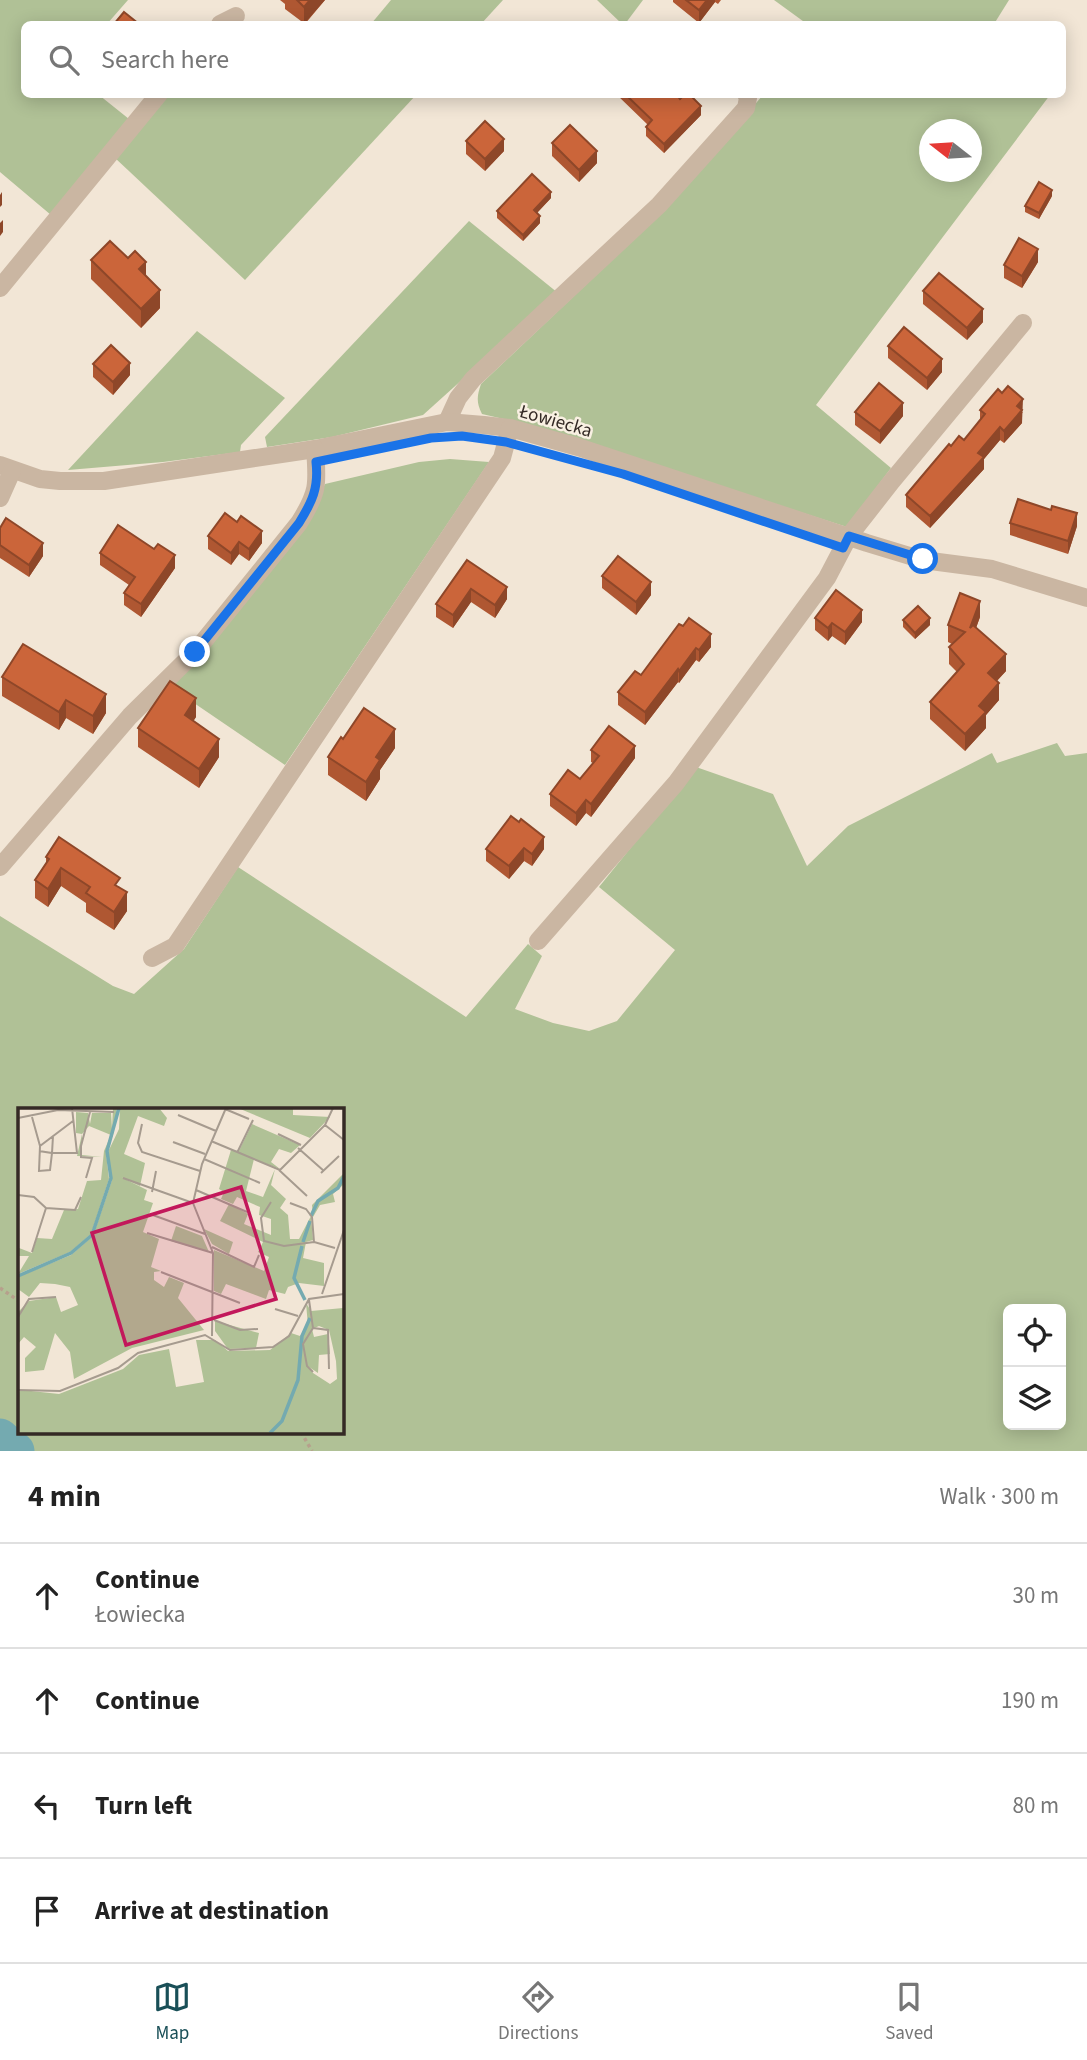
<!DOCTYPE html>
<meta charset="utf-8">
<style>
:root{--surface:#fff;--page:#f2f2f2;--text:#222;--muted:#767676;--line:#e0e0e0;--accent:#194f57}
body{margin:0;font-family:"Source Sans 3",sans-serif;background:var(--page);color:var(--text)}
.controls{position:absolute;right:21px;bottom:21px;display:grid;overflow:hidden;border-radius:10px;box-shadow:0 4px 18px #0003}
.controls button{width:63px;height:63px;display:grid;place-items:center;padding:0;border:0;border-bottom:2px solid var(--line);background:var(--surface);color:var(--text);font:35px sans-serif}
.compass{position:absolute;left:919px;top:119px;width:63px;height:63px;border-radius:50%;background:var(--surface);box-shadow:0 4px 18px #0003;rotate:287deg}
.stop{position:absolute;width:21px;height:21px;margin:-16px;border:5px solid #1a73e8;border-radius:50%;background:#fff}
.stop.end{background:#1a73e8;border-color:#fff;box-shadow:0 2px 7px #0008}
.list{margin:0;padding:0;list-style:none}
h2{display:flex;justify-content:space-between;align-items:center;height:91px;margin:0;padding:0 28px;font-size:30px}
h2 small{font-size:23px;font-weight:400;color:var(--muted)}
.list li{display:grid;grid-template-columns:46px 1fr auto;gap:21px;align-items:center;box-sizing:border-box;height:105px;padding:0 28px;border-top:2px solid var(--line)}
.list b{display:block;font-size:26px;white-space:nowrap}
.list p{margin:0;font-size:23px;white-space:nowrap;color:var(--muted)}
.list em{font-size:23px;font-style:normal;color:var(--muted)}
.icon{flex:none;width:38px;height:38px;fill:none;stroke:currentColor;stroke-width:2;stroke-linecap:round;stroke-linejoin:round}
.map{position:relative;flex:none;width:1087px;height:1451px;overflow:hidden}
.search{position:absolute;background:var(--surface);box-shadow:0 4px 18px #0003;left:21px;right:21px;top:21px;height:77px;display:flex;align-items:center;gap:18px;box-sizing:border-box;padding:0 24px;border-radius:10px;color:var(--muted);font-size:26px}
.sheet{height:511px;background:var(--surface)}
nav{display:flex;justify-content:space-around;align-items:center;box-sizing:border-box;height:98px;border-top:2px solid var(--line);background:var(--surface);font-size:19px;color:var(--muted)}
nav a{display:grid;justify-items:center;gap:4px}
nav .on{color:var(--accent)}
.map>svg:first-child{display:block}
</style>
<div class="map">
<svg width="1087" height="1451" viewBox="0 0 1087 1451">
<rect width="100%" height="100%" fill="#f2e6d6"/>
<!-- green -->
<g fill="#b0c196" fill-rule="evenodd">
<polygon points="0,0 128,0 107,24 24,24 24,94 99,95 129,119 51,215 0,172"/>
<polygon points="391,0 503,0 481,24 371,24"/>
<polygon points="597,0 643,0 625,24 622,24"/>
<polygon points="774,0 1009,0 994,24 807,24"/>
<polygon points="168,95 416,95 245,280 114,157"/>
<path d="M763,95H1050L816,405L891,468L847,527L517,422L482,414C476,402 477,396 481,384L613,259L750,110ZM930,130H972V172H930Z"/>
<polygon points="469,221 558,293 423,415 332,437 267,447 265,437"/>
<polygon points="197,331 285,398 241,445 240,452 163,462 68,470"/>
<polygon points="450,459 489,462 285,765 169,686 318,498 325,484 419,462"/>
<path d="M1057,743L1065,756L1087,753V1451H30L0,1424V916L113,986L134,994L184,949L238,867L466,1017L528,944L542,956L515,1009L553,1023L589,1031L617,1021L675,950L599,887L696,767L773,794L807,866L848,826L992,753L997,763ZM19,1110H341V1432H19ZM1008,1309H1061V1425H1008Z"/>
</g>
<g fill="none" stroke-linecap="round" stroke-linejoin="round">
<!-- river -->
<polyline stroke="#74aab0" stroke-width="37" points="0,1437 16,1451"/>
<!-- path -->
<g stroke="#b6a08c" stroke-width="3.5" stroke-dasharray="3.5 3.5" stroke-linecap="butt">
<polyline points="0,1288 19,1301"/>
<polyline points="301,1432 312,1451"/>
</g>
<!-- minor -->
<g stroke="#cab6a2" stroke-width="18">
<polyline points="220,24 236,16"/>
<polyline points="0,288 159,94"/>
<polyline points="447,422 458,398 473,379 659,205 746,108 748,98 746,94"/>
<polyline points="0,465 40,479 60,481 104,481 315,449 447,422 484,425 510,428 578,447 867,543 923,560 992,569 1087,598"/>
<polyline points="0,498 12,471"/>
<path d="M0,867L130,716L195,652L299,523C318,493 318,485 315,449"/>
<polyline points="538,941 676,783 827,578 849,536 892,481 1023,323"/>
<polyline points="152,958 175,946 502,458 510,428"/>
</g>
</g>
<!-- wall -->
<g fill="#af5732">
<polygon points="280,0 325,0 305,24 285,9 285,4"/>
<polygon points="673,0 721,0 718,4 715,2 699,23 673,2"/>
<polygon points="616,94 676,94 701,115 664,153 646,136 646,127 648,125"/>
<polygon points="466,141 504,151 485,171 466,154"/>
<polygon points="552,143 597,163 579,182 552,156"/>
<polygon points="1052,196 1039,219 1025,212 1025,206"/>
<polygon points="551,198 537,213 540,223 523,241 497,218 497,211"/>
<polygon points="91,260 146,276 160,308 141,328 91,279"/>
<polygon points="1038,262 1022,288 1004,278 1004,265"/>
<polygon points="923,291 983,322 967,340 923,304"/>
<polygon points="888,346 942,372 927,390 888,358"/>
<polygon points="93,364 130,375 113,395 93,377"/>
<polygon points="980,410 1023,412 1022,413 1022,423 1004,443 1000,440 984,459 984,469 930,528 906,507 906,495 951,446 964,440 980,420"/>
<polygon points="855,412 903,416 880,444 855,425"/>
<polygon points="237,522 262,543 249,561 239,554 231,565 208,549 208,536"/>
<polygon points="1010,523 1077,526 1068,554 1010,535"/>
<polygon points="0,528 43,556 29,577 0,558"/>
<polygon points="100,553 175,568 141,617 124,605 124,593 129,585 100,565"/>
<polygon points="467,560 507,599 495,618 471,602 453,628 436,617 436,604"/>
<polygon points="602,576 651,595 636,615 602,588"/>
<polygon points="980,617 976,628 1006,671 997,681 999,700 986,715 986,728 965,751 930,719 930,702 957,672 949,664 949,647 952,644 948,642 948,625"/>
<polygon points="815,618 862,622 845,645 832,636 828,641 815,630"/>
<polygon points="903,620 930,625 915,639 903,627"/>
<polygon points="679,624 711,647 699,662 696,660 679,683 678,682 645,725 618,705 618,692 641,675"/>
<polygon points="2,677 106,713 93,734 66,718 59,730 2,696"/>
<polygon points="196,717 193,721 219,757 199,788 138,747 138,728"/>
<polygon points="343,739 395,748 380,770 380,779 366,801 328,775 328,757"/>
<polygon points="591,750 635,758 591,817 586,813 576,826 550,806 550,794 580,779 593,763 591,762"/>
<polygon points="511,816 544,849 532,866 524,861 509,879 486,861 486,849"/>
<polygon points="46,857 120,887 127,911 114,930 86,912 86,903 61,886 48,907 35,898 35,880 46,863"/>
</g>
<!-- shaded-wall -->
<g fill="#8e4729">
<polygon points="310,0 325,0 304,24 304,7"/>
<polygon points="707,0 715,0 715,2 699,23 699,10"/>
<polygon points="701,106 701,115 664,153 664,144"/>
<polygon points="504,139 504,151 485,171 485,159"/>
<polygon points="597,151 597,163 579,182 579,170"/>
<polygon points="1052,190 1052,196 1039,219 1039,213"/>
<polygon points="2,192 2,205 0,207 0,195"/>
<polygon points="551,192 551,198 534,216 534,210"/>
<polygon points="540,216 540,223 523,241 523,235"/>
<polygon points="3,220 3,232 0,236 0,223"/>
<polygon points="1038,249 1038,262 1022,288 1022,276"/>
<polygon points="146,262 146,281 139,269"/>
<polygon points="160,290 160,308 141,328 141,309"/>
<polygon points="983,309 983,322 967,340 967,328"/>
<polygon points="942,359 942,372 927,390 927,378"/>
<polygon points="130,363 130,375 113,395 113,382"/>
<polygon points="1023,399 1022,423 1004,443 1004,431 1017,406"/>
<polygon points="903,403 903,416 880,444 880,431"/>
<polygon points="1000,427 1000,440 984,459 984,469 930,528 930,516 978,453"/>
<polygon points="1077,513 1077,526 1068,554 1068,541"/>
<polygon points="262,531 262,543 249,561 249,549"/>
<polygon points="239,542 239,554 231,565 231,553"/>
<polygon points="43,543 43,556 29,577 29,565"/>
<polygon points="175,555 175,568 141,617 141,604"/>
<polygon points="651,582 651,595 636,615 636,602"/>
<polygon points="507,587 507,599 495,618 495,605"/>
<polygon points="471,589 471,602 453,628 453,615"/>
<polygon points="980,601 980,617 970,644 970,628"/>
<polygon points="862,610 862,622 845,645 845,632"/>
<polygon points="930,618 930,625 915,639 915,633"/>
<polygon points="832,623 832,636 828,641 828,628"/>
<polygon points="711,634 711,647 699,662 699,650"/>
<polygon points="696,648 696,660 679,683 679,671"/>
<polygon points="1006,654 1006,671 988,690 988,673"/>
<polygon points="678,669 678,682 645,725 645,712"/>
<polygon points="999,683 999,700 986,715 986,728 965,751 965,734 979,706"/>
<polygon points="106,694 106,713 93,734 93,716"/>
<polygon points="196,698 196,717 185,734 185,715"/>
<polygon points="66,700 66,718 59,730 59,712"/>
<polygon points="395,729 395,748 380,770 380,779 366,801 366,782 376,757"/>
<polygon points="219,739 219,757 199,788 199,769"/>
<polygon points="635,746 635,758 591,817 591,804"/>
<polygon points="586,800 586,813 576,826 576,813"/>
<polygon points="544,837 544,849 532,866 532,854"/>
<polygon points="524,848 524,861 509,879 509,866"/>
<polygon points="61,868 61,886 48,907 48,889"/>
<polygon points="127,892 127,911 114,930 114,912"/>
</g>
<!-- building -->
<g fill="#cb653a" stroke="#8e4729" stroke-width="2">
<polygon points="297,0 310,0 304,7"/>
<polygon points="686,0 707,0 699,10"/>
<polygon points="124,12 139,24 114,24"/>
<polygon points="625,94 676,94 680,99 685,94 689,94 701,106 664,144 646,127 652,120"/>
<polygon points="485,121 504,139 485,159 466,141"/>
<polygon points="570,125 597,151 579,170 552,143"/>
<polygon points="532,174 551,192 534,210 540,216 523,235 497,211"/>
<polygon points="1039,182 1052,190 1039,213 1025,206"/>
<polygon points="1019,238 1038,249 1022,276 1004,265"/>
<polygon points="110,241 128,258 135,251 146,262 139,269 160,290 141,309 91,260"/>
<polygon points="939,273 983,309 967,328 923,291"/>
<polygon points="904,327 942,359 927,378 888,346"/>
<polygon points="111,345 130,363 113,382 93,364"/>
<polygon points="879,383 903,403 880,431 855,412"/>
<polygon points="1008,386 1023,399 1017,406 1022,410 1004,431 1000,427 978,453 984,457 930,516 906,495 949,444 951,446 959,436 964,440 985,414 980,410 998,389 1002,393"/>
<polygon points="1018,499 1051,510 1052,506 1077,513 1068,541 1010,523"/>
<polygon points="225,513 237,522 241,516 262,531 249,549 239,542 231,553 208,536"/>
<polygon points="6,518 43,543 29,565 0,545 0,528"/>
<polygon points="118,525 154,549 158,544 175,555 141,604 124,593 135,577 100,553"/>
<polygon points="618,556 651,582 636,602 602,576"/>
<polygon points="467,560 507,587 495,605 471,589 453,615 436,604"/>
<polygon points="836,590 862,610 845,632 832,623 828,628 815,618"/>
<polygon points="960,593 980,601 970,628 973,625 1006,654 988,673 999,683 979,706 986,712 965,734 930,702 964,664 949,647 965,632 948,625"/>
<polygon points="918,606 930,618 915,633 903,620"/>
<polygon points="689,618 711,634 699,650 696,648 679,671 678,669 645,712 618,692 635,671 641,675 679,624 683,626"/>
<polygon points="23,644 106,694 93,716 66,700 59,712 2,677"/>
<polygon points="170,681 196,698 185,715 219,739 199,769 138,728"/>
<polygon points="364,708 395,729 376,757 380,760 366,782 328,757 341,737 343,739"/>
<polygon points="609,726 635,746 591,804 586,800 576,813 550,794 568,770 580,779 599,756 591,750"/>
<polygon points="511,816 519,822 521,819 544,837 532,854 524,848 509,866 486,849"/>
<polygon points="59,837 120,878 115,885 127,892 114,912 86,893 90,887 61,868 48,889 35,880 49,859 46,857"/>
</g>
<g fill="none" stroke-linecap="round" stroke-linejoin="round">
<!-- route -->
<path stroke="#1a73e8" stroke-width="9" d="M195,652L299,523C312,502 319,488 316,462L431,438L462,436L506,442L623,474L843,548L849,536L923,559"/>
</g>
<g text-anchor="middle" stroke-width="5" stroke-linejoin="round" paint-order="stroke">
<!-- street labels -->
<g font-size="19" fill="#342a25" stroke="#f9f0e2">
<text transform="translate(556 420) rotate(16)" y="7">Łowiecka</text>
</g>
</g>
<!-- overview -->
<g transform="translate(18 1108)">
<rect width="326" height="326" fill="#f2e6d6"/>
<path d="M95,0H99L98,9L95,27L88,44L91,71L73,126L52,144L0,166L11,148H1V140L14,145L19,130L34,131L46,102L60,101L69,73L83,72L86,43L93,27L71,18L64,26V47L84,49L59,48L64,26L58,25V4L70,5L72,16L74,5H93L94,21ZM102,0H141L149,10L146,18L120,8L106,46L127,55L122,78L103,69L129,82L126,92L135,95L125,124L141,131L133,159L143,163L136,164V172L146,179L151,169L166,175L160,190L186,222L114,240L56,271L52,244L37,225L26,262L7,264V250L18,239L6,229L0,236V204L11,193L38,189L43,204L60,197L52,179L37,176L22,175L11,189L0,181V169L53,147L75,128L94,72L90,44L101,21ZM220,0H275V7L312,9L292,30ZM234,16L282,37L273,45L261,41L253,54L262,61L236,51L228,83L245,89L257,61L253,77L268,91L262,100L270,107L272,131H281L293,108L295,132L288,134L285,150L306,155V178L281,175L270,179L267,186L251,182L248,191L208,176L203,186L196,183V142L246,163L251,149L240,144L245,134L202,113L211,96L230,106L226,116L253,127V111L241,107L242,99L219,89L215,96L203,91L206,84L201,81L213,42L221,43ZM325,66V77L315,86L317,94L302,97L295,109L294,97ZM158,118L184,128L191,144L153,133ZM186,121L215,134L211,146L194,136ZM288,195L293,203L325,200V325H0V284L4,282L41,286L105,261L121,247L151,241L158,279L186,274L178,232H197L210,243L252,242L273,225L282,228L290,218ZM301,218L311,222L318,253L319,271L312,276L295,265L288,257L300,265L301,247L312,246L310,226L296,229L294,221ZM197,213L241,225L238,240L210,241L197,223Z" fill="#b0c196" fill-rule="evenodd"/>
<path fill="none" stroke="#74aab0" stroke-width="3.5" d="M293,108L300,93L320,80L326,68M285,134L292,113M284,138L276,170L287,192M0,168L53,145L74,127L93,70L89,43L101,0M252,325L264,313L280,272L284,228L292,210"/>
<path fill="none" stroke="#a69b8f" stroke-width="2" d="M54,0L59,45H34L32,62L21,63L22,38L55,13M207,1L231,11M160,7L198,23M14,9L22,38M0,10L40,2L96,4M124,16L120,35L124,44L182,63M307,17L326,32M260,26L283,37M193,33L262,62L307,17L315,0M155,34L187,46M280,40L306,63M21,43L34,45L35,28M219,45L235,12M186,51L242,75M261,62L289,88M303,65L321,48M68,70L74,50L63,49V38L72,4M105,70L175,95M178,82L229,104M134,84L138,63M0,87L16,89L28,100L57,102L63,89M253,94L243,110L246,133L266,138L296,134M272,95L288,101L294,109L296,134L317,140M132,106L187,126M129,125L195,145M194,139L236,159L241,147M14,144L28,100M143,164L222,195M304,186L326,122M291,192L295,220L285,236L289,258L295,264M257,201L280,208M0,209L11,191L38,189M196,212L222,222L240,221M295,220L310,222L311,261M194,228L195,145L175,95L184,56L208,0M0,282L42,283L100,260L120,245L187,227L212,242L255,239L271,228L291,191L326,186"/>
<path fill="#c2185b" fill-opacity="0.15" stroke="#c2185b" stroke-width="3.5" d="M223,79L258,191L108,237L74,125Z"/>
<rect width="326" height="326" fill="none" stroke="#342a25" stroke-width="3.5"/>
</g>
</svg>
<div class="controls">
<button><svg class="icon" aria-label="locate" viewBox="0 0 24 24"><circle cx="12" cy="12" r="6"/><path d="M12 2v4M12 18v4M2 12h4M18 12h4"/></svg></button>
<button><svg class="icon" aria-label="layers" viewBox="0 0 24 24"><path d="M12 4l9 5-9 5-9-5zM3 14l9 5 9-5"/></svg></button>
</div>
<svg class="compass" viewBox="-18 -18 36 36"><path d="M0-13l5 13h-10z" fill="#e53935"/><path d="M0 13l5-13h-10z" fill="#767676"/></svg>
<div class="stop" style="left:923px;top:559px"></div>
<div class="stop end" style="left:195px;top:652px"></div>
<div class="search"><svg class="icon" aria-label="search" viewBox="0 0 24 24"><circle cx="10" cy="10" r="6"/><path d="M15 15l6 6"/></svg>Search here</div>
</div>
<section class="sheet">
<h2>4 min<small>Walk · 300 m</small></h2>
<ul class="list">
<li><svg class="icon" aria-label="ahead" viewBox="0 0 24 24"><path d="M12 20V5M6 11l6-6 6 6"/></svg><div><b>Continue</b><p>Łowiecka</p></div><em>30 m</em></li>
<li><svg class="icon" aria-label="ahead" viewBox="0 0 24 24"><path d="M12 20V5M6 11l6-6 6 6"/></svg><div><b>Continue</b></div><em>190 m</em></li>
<li><svg class="icon" aria-label="left" viewBox="0 0 24 24"><path d="M17 20v-9H6M10 6l-5 5 5 5"/></svg><div><b>Turn left</b></div><em>80 m</em></li>
<li><svg class="icon" aria-label="arrive" viewBox="0 0 24 24"><path d="M6 21V4h12l-3 4 3 4H6"/></svg><div><b>Arrive at destination</b></div></li>
</ul>
</section>
<nav>
<a class="on"><svg class="icon" aria-label="map" viewBox="0 0 24 24"><path d="M3 6l6-2 6 2 6-2v14l-6 2-6-2-6 2zM9 4v14M15 6v14"/></svg>Map</a>
<a><svg class="icon" aria-label="directions" viewBox="0 0 24 24"><path d="M12 3l9 9-9 9-9-9zM9 14v-3h6M13 9l2 2-2 2"/></svg>Directions</a>
<a><svg class="icon" aria-label="saved" viewBox="0 0 24 24"><path d="M7 4h10v16l-5-4-5 4z"/></svg>Saved</a>
</nav>
